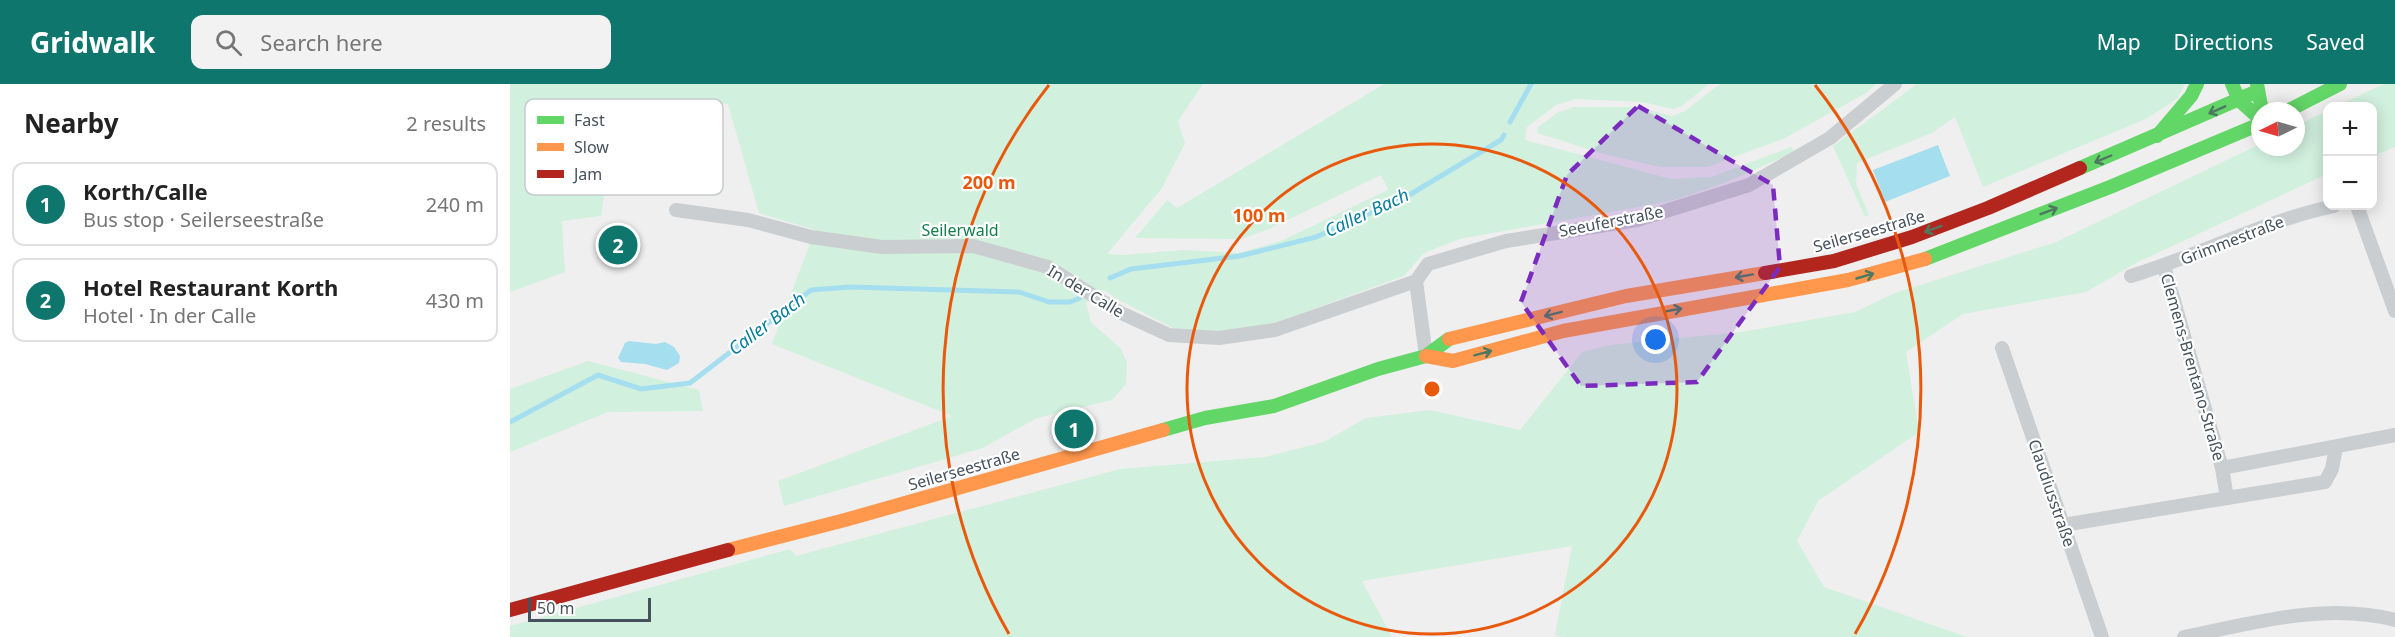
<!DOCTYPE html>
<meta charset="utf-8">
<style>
:root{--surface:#fff;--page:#f2f2f2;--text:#222;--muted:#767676;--line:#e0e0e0;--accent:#0f766e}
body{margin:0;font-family:"Noto Sans",sans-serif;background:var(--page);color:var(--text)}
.controls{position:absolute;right:18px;top:18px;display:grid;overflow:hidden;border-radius:12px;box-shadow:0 3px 15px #0003}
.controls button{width:54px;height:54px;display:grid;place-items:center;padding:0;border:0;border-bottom:2px solid var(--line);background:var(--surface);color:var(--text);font:30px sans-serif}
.compass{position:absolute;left:1741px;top:18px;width:54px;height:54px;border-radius:50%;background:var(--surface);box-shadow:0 3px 15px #0003;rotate:265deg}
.scale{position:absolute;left:18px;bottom:15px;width:123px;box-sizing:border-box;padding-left:6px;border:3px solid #45515c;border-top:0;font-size:16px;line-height:21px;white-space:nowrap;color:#45515c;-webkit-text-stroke:4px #fff;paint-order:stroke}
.you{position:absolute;left:1146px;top:256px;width:21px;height:21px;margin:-15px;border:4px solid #fff;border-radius:50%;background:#1a73e8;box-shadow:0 0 0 9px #1a73e833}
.badge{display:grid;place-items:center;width:39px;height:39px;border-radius:50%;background:var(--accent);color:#fff;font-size:20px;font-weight:700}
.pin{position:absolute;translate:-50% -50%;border:3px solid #fff;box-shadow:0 2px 6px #0006}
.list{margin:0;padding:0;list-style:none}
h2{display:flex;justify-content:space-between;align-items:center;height:78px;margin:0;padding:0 24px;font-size:26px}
h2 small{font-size:20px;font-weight:400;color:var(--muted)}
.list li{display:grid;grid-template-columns:39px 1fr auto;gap:18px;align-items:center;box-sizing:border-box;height:84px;margin:0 12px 12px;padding:0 12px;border:2px solid var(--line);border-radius:12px}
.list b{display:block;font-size:22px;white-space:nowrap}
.list p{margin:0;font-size:20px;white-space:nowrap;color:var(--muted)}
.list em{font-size:20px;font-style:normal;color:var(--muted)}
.icon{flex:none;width:33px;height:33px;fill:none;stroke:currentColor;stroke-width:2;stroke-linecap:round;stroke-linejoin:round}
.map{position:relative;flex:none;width:1885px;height:553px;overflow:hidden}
header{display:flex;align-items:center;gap:36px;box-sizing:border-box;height:84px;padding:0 30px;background:var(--accent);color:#fff}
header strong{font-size:28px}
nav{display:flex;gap:33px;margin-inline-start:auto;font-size:21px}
.search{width:420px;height:54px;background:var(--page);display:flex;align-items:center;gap:15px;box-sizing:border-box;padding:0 21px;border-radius:12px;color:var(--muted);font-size:22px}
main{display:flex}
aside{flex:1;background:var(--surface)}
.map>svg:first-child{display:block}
</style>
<header>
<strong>Gridwalk</strong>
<div class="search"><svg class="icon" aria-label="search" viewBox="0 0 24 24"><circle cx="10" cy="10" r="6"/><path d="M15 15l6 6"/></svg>Search here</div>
<nav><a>Map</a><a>Directions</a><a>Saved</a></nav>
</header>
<main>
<aside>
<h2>Nearby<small>2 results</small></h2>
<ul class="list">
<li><span class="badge">1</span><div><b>Korth/Calle</b><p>Bus stop · Seilerseestraße</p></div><em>240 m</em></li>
<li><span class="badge">2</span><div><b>Hotel Restaurant Korth</b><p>Hotel · In der Calle</p></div><em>430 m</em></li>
</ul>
</aside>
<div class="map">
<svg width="1885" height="553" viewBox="0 0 1885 553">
<rect width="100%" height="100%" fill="#f0efef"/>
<!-- green -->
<g fill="#d2f0de">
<polygon points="0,0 693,0 668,37 675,59 652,104 597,170 613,171 673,166 728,169 771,157 878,106 871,91 759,145 731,155 625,154 657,116 667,124 874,0 1199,0 1172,22 1163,25 1133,18 1065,15 1046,21 1017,43 1015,56 1161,95 1201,93 1281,63 1285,68 1212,100 1161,117 950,155 914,169 894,192 765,239 709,248 663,244 607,215 594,206 576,219 581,238 611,265 617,278 616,300 602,316 527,334 473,364 274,422 268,397 442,332 262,260 305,146 249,129 218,20 108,16 91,132 52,137 55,188 0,208"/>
<polygon points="1210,0 1366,0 1356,9 1273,55 1197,83 1150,83 1097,71 1027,49 1028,43 1047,29 1063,23 1127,23 1162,32 1175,27"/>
<polygon points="1407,0 1675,0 1667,15 1636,35 1473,103 1445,33 1422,49 1347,79 1346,100 1359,131 1355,133 1323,62"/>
<polygon points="1874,0 1885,0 1885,63 1863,72 1862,22 1827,22"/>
<polygon points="1817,27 1817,90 1628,178 1576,208 1453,230 1396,268 1409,348 1308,417 1287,457 1314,503 1457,553 1053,553 1045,551 1062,462 852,497 882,553 0,553 0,542 280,465 286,472 610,385 755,373 814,358 856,334 920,326 1010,346 1072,268 1099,261 1231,248 1345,228 1385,209 1546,158 1750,60 1750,63 1786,63 1786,42"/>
<polygon points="78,277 189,306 193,327 98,328 0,368 0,305"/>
</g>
<!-- water -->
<g fill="#a5deef">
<polygon points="1428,61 1440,92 1375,118 1363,86"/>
<polygon points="119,257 146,260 155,258 164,263 170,272 169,279 157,286 135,280 111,278 108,274 115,259"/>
</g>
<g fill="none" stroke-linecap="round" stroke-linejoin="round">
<!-- stream -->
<g stroke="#a5deef" stroke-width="5">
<polyline points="1000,38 1021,0"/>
<polyline points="600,194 621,185 730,172 806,153 894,114 991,56 994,51"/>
<polyline points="0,338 88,291 131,305 180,299 301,206 340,203 509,208 539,218 560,218 570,214"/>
</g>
<!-- street -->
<g stroke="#cbced0" stroke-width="14">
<polyline points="1847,122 1885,227"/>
<polyline points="166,126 238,136 301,153 372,163 463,162 538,183 609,228 659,251 709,254 765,246 906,197"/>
<polyline points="1654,182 1712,384"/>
<path d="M1621,192C1690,171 1754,137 1824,122"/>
<polyline points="1492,264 1592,553"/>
<polyline points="916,272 906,197 918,180 996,157 1127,136 1239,101 1320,54 1385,0"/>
<polyline points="1717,414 1815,398 1822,385 1826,363"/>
<polyline points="1553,441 1717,414 1712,384 1885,351"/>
<path d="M1674,553C1743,539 1815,518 1885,536"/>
</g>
<!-- fast -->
<g stroke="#63d668" stroke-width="14">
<polyline points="1722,0 1729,16 1750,35"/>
<polyline points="1747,0 1752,27"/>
<polyline points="1777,27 1830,0"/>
<polyline points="1647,52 1681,12 1687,0"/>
<polyline points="1570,84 1743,9"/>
<polyline points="1415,175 1600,103 1750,40"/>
<polyline points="653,346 695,334 764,322 868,285 916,272 939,255"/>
</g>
<!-- slow -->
<g stroke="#ff974d" stroke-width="14">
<polyline points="939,255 1116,212 1255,189"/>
<polyline points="916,272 943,277 1053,247 1338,196 1415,175"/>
<polyline points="218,466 335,436 653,346"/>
</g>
<!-- jam -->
<g stroke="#b3261e" stroke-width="14">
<polyline points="1255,189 1324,177 1402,153 1478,124 1570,84"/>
<polyline points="0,526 218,466"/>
</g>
</g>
<!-- one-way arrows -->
<defs><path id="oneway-shaft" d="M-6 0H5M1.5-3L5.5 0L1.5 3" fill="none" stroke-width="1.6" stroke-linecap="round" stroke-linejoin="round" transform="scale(1.5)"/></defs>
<g stroke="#4e7960">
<use href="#oneway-shaft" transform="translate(1707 26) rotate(156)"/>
<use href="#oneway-shaft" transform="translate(1593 75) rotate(157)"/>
<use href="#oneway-shaft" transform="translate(1539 127) rotate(-21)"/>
<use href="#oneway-shaft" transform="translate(1423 145) rotate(159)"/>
<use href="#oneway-shaft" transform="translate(1234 192) rotate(170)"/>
<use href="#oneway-shaft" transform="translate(1355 192) rotate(-16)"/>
<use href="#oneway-shaft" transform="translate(1163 226) rotate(-10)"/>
<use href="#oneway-shaft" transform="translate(1043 230) rotate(166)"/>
<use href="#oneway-shaft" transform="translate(973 269) rotate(-15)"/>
</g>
<!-- marked area -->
<path fill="#7b2cbf" fill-opacity="0.2" stroke="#7b2cbf" stroke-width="4.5" stroke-dasharray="12 8" stroke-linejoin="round" d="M1128,22L1263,101L1270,183L1187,298L1071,302L1011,218L1057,91Z"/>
<!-- distance rings -->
<g fill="none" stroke="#e8590c" stroke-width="3">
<circle cx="922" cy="305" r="245"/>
<path d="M499 550A489 489 0 0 1 539 1M1305 1A489 489 0 0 1 1345 550"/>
</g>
<g text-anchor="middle" stroke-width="4.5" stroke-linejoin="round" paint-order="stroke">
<!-- street labels -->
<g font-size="16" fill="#45515c" stroke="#fff">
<text transform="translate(1101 137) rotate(-11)" y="6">Seeuferstraße</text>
<text transform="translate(1359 147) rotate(-16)" y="6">Seilerseestraße</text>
<text transform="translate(1722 156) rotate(-21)" y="6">Grimmestraße</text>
<text transform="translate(576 207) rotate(31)" y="6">In der Calle</text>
<text transform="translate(1683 283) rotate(74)" y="6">Clemens-Brentano-Straße</text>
<text transform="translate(454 385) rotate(-16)" y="6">Seilerseestraße</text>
<text transform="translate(1542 409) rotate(71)" y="6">Claudiusstraße</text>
</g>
<!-- park labels -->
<g font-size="16" fill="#13804b" stroke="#fff">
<text x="450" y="152">Seilerwald</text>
</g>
<!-- water labels -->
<g font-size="18" font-style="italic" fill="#087c9e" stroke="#fff">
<text transform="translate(857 129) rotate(-25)" y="6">Caller Bach</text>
<text transform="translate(257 240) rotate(-37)" y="6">Caller Bach</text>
</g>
</g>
<!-- legend -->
<rect x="15" y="15" width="198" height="96" rx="9" fill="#fff" stroke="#c7cbce" stroke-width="1.5"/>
<rect x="27" y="32" width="27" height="8" fill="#63d668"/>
<rect x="27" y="59" width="27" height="8" fill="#ff974d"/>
<rect x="27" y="86" width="27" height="8" fill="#b3261e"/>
<g font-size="16" fill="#45515c">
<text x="64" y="42">Fast</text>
<text x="64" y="69">Slow</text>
<text x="64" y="96">Jam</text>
</g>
<circle cx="922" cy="305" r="9" fill="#e8590c" stroke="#fff" stroke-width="3"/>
<g font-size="18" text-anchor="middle" font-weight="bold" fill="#e8590c" stroke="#fff" stroke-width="4.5" stroke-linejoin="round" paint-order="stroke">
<text x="479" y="105">200 m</text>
<text x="749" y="138">100 m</text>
</g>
</svg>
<div class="controls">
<button>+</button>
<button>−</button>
</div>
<svg class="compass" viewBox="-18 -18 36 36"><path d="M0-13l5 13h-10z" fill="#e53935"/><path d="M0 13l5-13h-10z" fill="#767676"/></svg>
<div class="scale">50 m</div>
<div class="you"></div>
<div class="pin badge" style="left:564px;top:345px">1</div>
<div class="pin badge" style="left:108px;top:161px">2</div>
</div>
</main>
